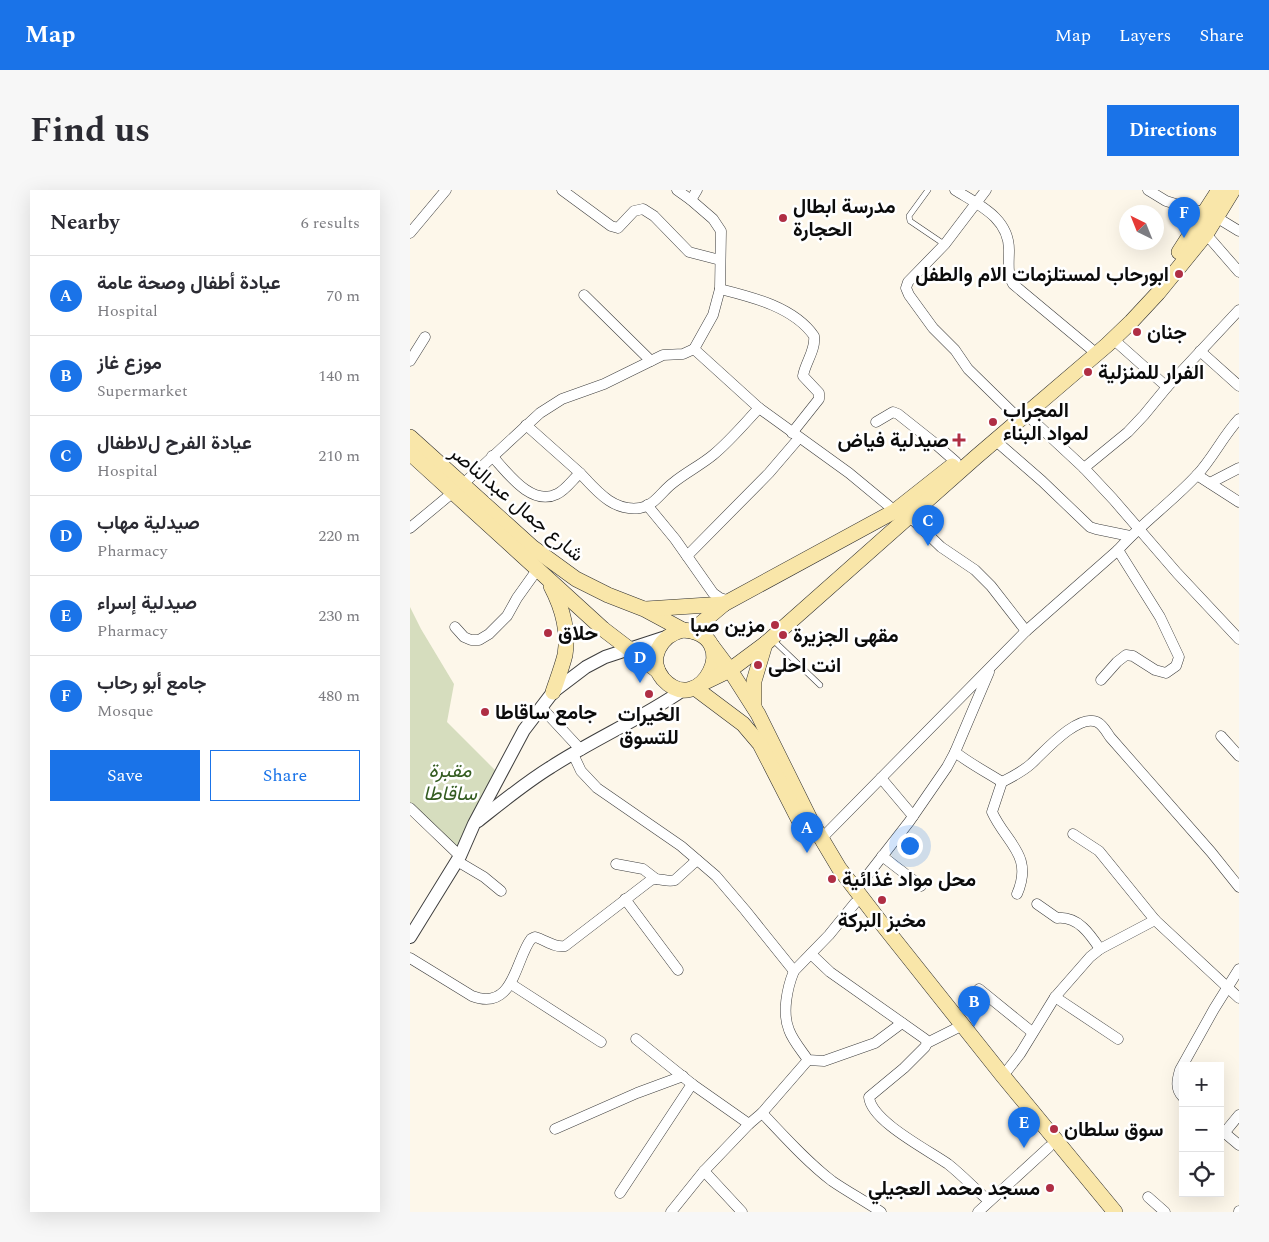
<!DOCTYPE html>
<meta charset="utf-8">
<style>
:root{--surface:#fff;--page:#f7f7f7;--text:#2b2b33;--muted:#7c7c81;--line:#e1e1e2;--accent:#1a73e8}
body{margin:0;font-family:Spectral,Vazirmatn,serif;background:var(--page);color:var(--text)}
.controls{position:absolute;right:15px;bottom:15px;display:grid;overflow:hidden;border-radius:0px;box-shadow:0 5px 20px #0002}
.controls button{width:45px;height:45px;display:grid;place-items:center;padding:0;border:0;border-bottom:1px solid var(--line);background:var(--surface);color:var(--text);font:25px sans-serif}
.compass{position:absolute;left:709px;top:15px;width:45px;height:45px;border-radius:50%;background:var(--surface);box-shadow:0 5px 20px #0002;rotate:317deg}
.you{position:absolute;left:499px;top:655px;width:18px;height:18px;margin:-12px;border:4px solid #fff;border-radius:50%;background:#1a73e8;box-shadow:0 0 0 8px #1a73e833}
.badge{display:grid;place-items:center;width:32px;height:32px;border-radius:50%;background:var(--accent);color:#fff;font-size:16px;font-weight:700}
.pin{position:absolute;translate:-50% -41px;filter:drop-shadow(0 1px 2px #0008)}
.pin::after{content:'';position:absolute;top:26px;width:18px;height:15px;background:inherit;clip-path:polygon(0 0,100% 0,50% 100%)}
.list{margin:0;padding:0;list-style:none}
h2{display:flex;justify-content:space-between;align-items:center;height:65px;margin:0;padding:0 20px;font-size:21px}
h2 small{font-size:16px;font-weight:400;color:var(--muted)}
.list li{display:grid;grid-template-columns:32px 1fr auto;gap:15px;align-items:center;box-sizing:border-box;height:80px;padding:0 20px;border-top:1px solid var(--line)}
.list b{display:block;font-size:19px;white-space:nowrap}
.list p{margin:0;font-size:16px;white-space:nowrap;color:var(--muted)}
.list em{font-size:16px;font-style:normal;color:var(--muted)}
.actions{display:flex;gap:10px;padding:15px 20px}
.actions a{flex:1;padding:11px 0;border:1px solid var(--accent);border-radius:0px;text-align:center;font-size:18px;color:var(--accent)}
.actions .main{background:var(--accent);color:#fff}
.icon{flex:none;width:28px;height:28px;fill:none;stroke:currentColor;stroke-width:2;stroke-linecap:round;stroke-linejoin:round}
.map{position:relative;flex:none;width:829px;height:1022px;overflow:hidden;border-radius:0px}
header{display:flex;align-items:center;gap:30px;box-sizing:border-box;height:70px;padding:0 25px;background:var(--accent);color:#fff}
header strong{font-size:24px}
nav{display:flex;gap:28px;margin-inline-start:auto;font-size:18px}
.intro{display:flex;align-items:center;justify-content:space-between;box-sizing:border-box;height:120px;padding:0 30px}
h1{margin:0;font-size:35px}
.button{padding:12px 22px;border-radius:0px;background:var(--accent);color:#fff;font-size:18px;font-weight:700}
main{display:flex;gap:30px;padding:0 30px}
aside{flex:1;background:var(--surface);border-radius:0px;box-shadow:0 5px 20px #0002}
.map>svg:first-child{display:block}
</style>
<header>
<strong>Map</strong>
<nav><a>Map</a><a>Layers</a><a>Share</a></nav>
</header>
<div class="intro"><h1>Find us</h1><a class="button">Directions</a></div>
<main>
<aside>
<h2>Nearby<small>6 results</small></h2>
<ul class="list">
<li><span class="badge">A</span><div><b>عيادة أطفال وصحة عامة</b><p>Hospital</p></div><em>70 m</em></li>
<li><span class="badge">B</span><div><b>موزع غاز</b><p>Supermarket</p></div><em>140 m</em></li>
<li><span class="badge">C</span><div><b>عيادة الفرح لﻻطفال</b><p>Hospital</p></div><em>210 m</em></li>
<li><span class="badge">D</span><div><b>صيدلية مهاب</b><p>Pharmacy</p></div><em>220 m</em></li>
<li><span class="badge">E</span><div><b>صيدلية إسراء</b><p>Pharmacy</p></div><em>230 m</em></li>
<li><span class="badge">F</span><div><b>جامع أبو رحاب</b><p>Mosque</p></div><em>480 m</em></li>
</ul>
<div class="actions"><a class="main">Save</a><a>Share</a></div>
</aside>
<div class="map">
<svg width="829" height="1022" viewBox="0 0 829 1022">
<rect width="100%" height="100%" fill="#fdf7ea"/>
<!-- cemetery -->
<polygon fill="#d6ddbe" points="0,417 11,439 44,494 37,532 88,583 47,661 0,612"/>
<g fill="none" stroke-linecap="round" stroke-linejoin="round">
<!-- service casing -->
<g stroke="#3e3e3e" stroke-width="6">
<g id="service">
<polyline points="518,0 499,26 500,31 534,54"/>
<polyline points="362,449 410,495"/>
</g>
</g>
<!-- minor casing -->
<g stroke="#3e3e3e" stroke-width="11">
<g id="minor">
<polyline points="152,0 201,36 208,38 224,21 233,19 244,26 279,62 310,70"/>
<polyline points="267,0 281,10 303,29 311,41 310,99 303,125 284,159"/>
<path d="M545,0C569,15 599,28 599,60C599,72 597,84 603,94L681,159"/>
<polyline points="576,0 535,54 498,92 496,98 499,105 523,138 545,160 558,179 604,224"/>
<polyline points="738,0 756,11 795,23"/>
<polyline points="281,10 287,0"/>
<polyline points="806,27 829,41"/>
<polyline points="0,43 36,0"/>
<polyline points="796,44 829,82"/>
<path d="M310,99C342,107 384,117 404,146C406,160 395,173 393,186L409,203V209L382,243"/>
<polyline points="174,105 241,171"/>
<polyline points="703,149 757,197"/>
<polyline points="790,161 829,196"/>
<polyline points="0,171 15,147"/>
<polyline points="617,225 674,278 703,309 767,383 829,449"/>
<polyline points="466,232 483,222 488,224 522,251 546,272"/>
<polyline points="116,235 170,283"/>
<polyline points="586,251 632,291 680,337 686,339 720,346"/>
<path d="M82,266C97,282 121,317 147,304C156,300 163,289 170,283C186,300 203,322 230,318C244,316 252,301 263,293C275,283 291,275 303,265C320,251 334,234 349,218"/>
<polyline points="674,278 718,242 734,225 757,197 829,120"/>
<polyline points="787,285 829,312"/>
<polyline points="800,293 829,278"/>
<polyline points="237,315 265,349 303,403 310,408 320,411"/>
<polyline points="499,326 531,357 565,380 581,396 616,441"/>
<polyline points="0,338 53,294 130,223 152,209 194,194 253,165 273,164 284,159 349,218 439,283 485,321"/>
<polyline points="277,366 359,283 389,248"/>
<polyline points="45,437 54,447 61,450 69,450 79,444 97,426 107,408 127,380"/>
<polyline points="691,490 707,472 716,465 723,466 745,480 756,483 766,476 769,467 750,427 708,360"/>
<polyline points="131,517 171,560"/>
<polyline points="811,546 829,566"/>
<path d="M545,562C559,573 576,582 592,592"/>
<polyline points="163,564 171,581 187,598 271,656 306,686 335,720 384,781"/>
<polyline points="471,588 503,626"/>
<polyline points="0,618 50,666"/>
<polyline points="663,644 689,661 745,730"/>
<path d="M411,649L616,441L708,360C732,333 762,312 787,285C803,268 813,246 829,229"/>
<polyline points="472,666 511,696"/>
<polyline points="47,671 74,687 91,701"/>
<polyline points="206,674 233,679 246,689"/>
<polyline points="446,700 499,632 537,577 545,562 579,482"/>
<path d="M607,704C624,665 596,653 582,622L592,592C602,587 612,582 621,574C634,562 668,523 687,532C693,535 696,541 700,547L801,662L829,697"/>
<polyline points="215,709 268,780"/>
<path d="M445,713L419,745L384,781C377,798 372,823 379,840C383,851 392,861 398,870L414,871L465,853L492,833"/>
<path d="M627,714L647,728C668,726 680,744 690,759"/>
<path d="M401,764L420,782L515,849L517,853L515,857L494,878L459,907C461,931 518,960 538,974C552,985 565,999 579,1011"/>
<path d="M0,768L62,806C104,822 105,770 121,749L125,747C136,750 144,758 155,756L241,690C250,687 257,693 265,690L287,670"/>
<polyline points="101,794 191,852"/>
<polyline points="569,799 622,842"/>
<polyline points="645,807 708,849"/>
<polyline points="226,849 282,894 339,934"/>
<polyline points="517,853 547,838"/>
<polyline points="593,886 610,864 645,807 680,767 690,759 745,730 829,808"/>
<path d="M773,907C765,899 767,890 770,880L804,819L829,779"/>
<path d="M352,923C374,946 396,971 422,991C438,1002 455,1011 471,1022"/>
<polyline points="145,939 227,903 273,886"/>
<polyline points="810,939 829,955"/>
<polyline points="815,942 829,925"/>
<polyline points="294,981 332,1022"/>
<polyline points="210,1003 282,894"/>
<polyline points="738,1007 755,1022"/>
<polyline points="261,1022 294,981 339,934 352,923 398,870"/>
<polyline points="568,1022 639,957"/>
<polyline points="829,1022 829,1021"/>
</g>
</g>
<!-- tertiary casing -->
<g stroke="#3e3e3e" stroke-width="14">
<g id="tertiary">
<path d="M68,631C92,612 115,593 141,577C184,549 231,529 273,500"/>
<polyline points="0,747 50,666 64,634 114,540 143,502 176,477 195,467 256,447"/>
</g>
</g>
<!-- secondary casing -->
<g stroke="#2d2d2d" stroke-width="16">
<g id="secondary">
<polyline points="769,62 809,0"/>
<polyline points="0,247 122,357 166,389 198,405 234,419 273,440"/>
<polyline points="0,263 193,439 248,481"/>
<path d="M141,396C152,417 159,441 155,465C152,477 147,490 143,502"/>
<polyline points="236,419 314,414"/>
<path d="M273,440C335,444 290,530 253,489C236,469 251,445 273,440Z"/>
<polyline points="282,441 314,414 485,321 542,276"/>
<polyline points="302,456 320,480 348,524 401,631 429,678 472,734 593,886 705,1022"/>
<polyline points="293,493 320,480 355,454 566,267 697,155 721,132 748,103 796,44 823,0"/>
<polyline points="285,498 333,534 350,554 391,634"/>
<polyline points="344,517 344,491 355,454"/>
</g>
</g>
<!-- service -->
<use href="#service" stroke="#fff" stroke-width="5"/>
<!-- minor -->
<use href="#minor" stroke="#fff" stroke-width="10"/>
<!-- tertiary -->
<use href="#tertiary" stroke="#fff" stroke-width="12"/>
<!-- secondary -->
<use href="#secondary" stroke="#f9e6a9" stroke-width="15"/>
</g>
<!-- markers -->
<g fill="#af2e44" stroke="#fff" stroke-width="2">
<circle cx="373" cy="28" r="5"/>
<circle cx="769" cy="84" r="5"/>
<circle cx="727" cy="142" r="5"/>
<circle cx="678" cy="182" r="5"/>
<circle cx="583" cy="232" r="5"/>
<path d="M546.5 242.5h5v5h5v5h-5v5h-5v-5h-5v-5h5z"/>
<circle cx="365" cy="435" r="5"/>
<circle cx="138" cy="443" r="5"/>
<circle cx="373" cy="445" r="5"/>
<circle cx="348" cy="475" r="5"/>
<circle cx="239" cy="504" r="5"/>
<circle cx="75" cy="522" r="5"/>
<circle cx="422" cy="689" r="5"/>
<circle cx="472" cy="710" r="5"/>
<circle cx="644" cy="939" r="5"/>
<circle cx="640" cy="998" r="5"/>
</g>
<g text-anchor="middle" stroke-width="5" stroke-linejoin="round" paint-order="stroke">
<!-- poi labels -->
<g font-size="20" font-weight="bold" fill="#0b0b0b" stroke="#fff" text-anchor="start">
<text x="383" y="23">مدرسة ابطال<tspan x="383" dy="23">الحجارة</tspan></text>
<text x="759" y="91" text-anchor="end">ابورحاب لمستلزمات الام والطفل</text>
<text x="737" y="149">جنان</text>
<text x="688" y="189">الفرار للمنزلية</text>
<text x="593" y="227">المجراب<tspan x="593" dy="23">لمواد البناء</tspan></text>
<text x="539" y="257" text-anchor="end">صيدلية فياض</text>
<text x="355" y="442" text-anchor="end">مزين صبا</text>
<text x="148" y="450">حلاق</text>
<text x="383" y="452">مقهى الجزيرة</text>
<text x="358" y="482">انت احلى</text>
<text x="85" y="529">جامع ساقاطا</text>
<text x="239" y="531" text-anchor="middle">الخيرات<tspan x="239" dy="23">للتسوق</tspan></text>
<text x="432" y="696">محل مواد غذائية</text>
<text x="472" y="737" text-anchor="middle">مخبز البركة</text>
<text x="654" y="946">سوق سلطان</text>
<text x="630" y="1005" text-anchor="end">مسجد محمد العجيلي</text>
</g>
<!-- street labels -->
<g font-size="20" fill="#0b0b0b" stroke="#fff">
<text transform="translate(107 313) rotate(40)" y="7">شارع جمال عبدالناصر</text>
</g>
<!-- park labels -->
<g font-size="20" font-style="italic" fill="#345c21" stroke="#fff">
<text x="40" y="587">مقبرة<tspan x="40" dy="23">ساقاطا</tspan></text>
</g>
</g>
</svg>
<div class="controls">
<button>+</button>
<button>−</button>
<button><svg class="icon" aria-label="locate" viewBox="0 0 24 24"><circle cx="12" cy="12" r="6"/><path d="M12 2v4M12 18v4M2 12h4M18 12h4"/></svg></button>
</div>
<svg class="compass" viewBox="-18 -18 36 36"><path d="M0-13l5 13h-10z" fill="#e53935"/><path d="M0 13l5-13h-10z" fill="#7c7c81"/></svg>
<div class="you"></div>
<div class="pin badge" style="left:397px;top:663px">A</div>
<div class="pin badge" style="left:564px;top:837px">B</div>
<div class="pin badge" style="left:518px;top:356px">C</div>
<div class="pin badge" style="left:230px;top:493px">D</div>
<div class="pin badge" style="left:614px;top:958px">E</div>
<div class="pin badge" style="left:774px;top:48px">F</div>
</div>
</main>
